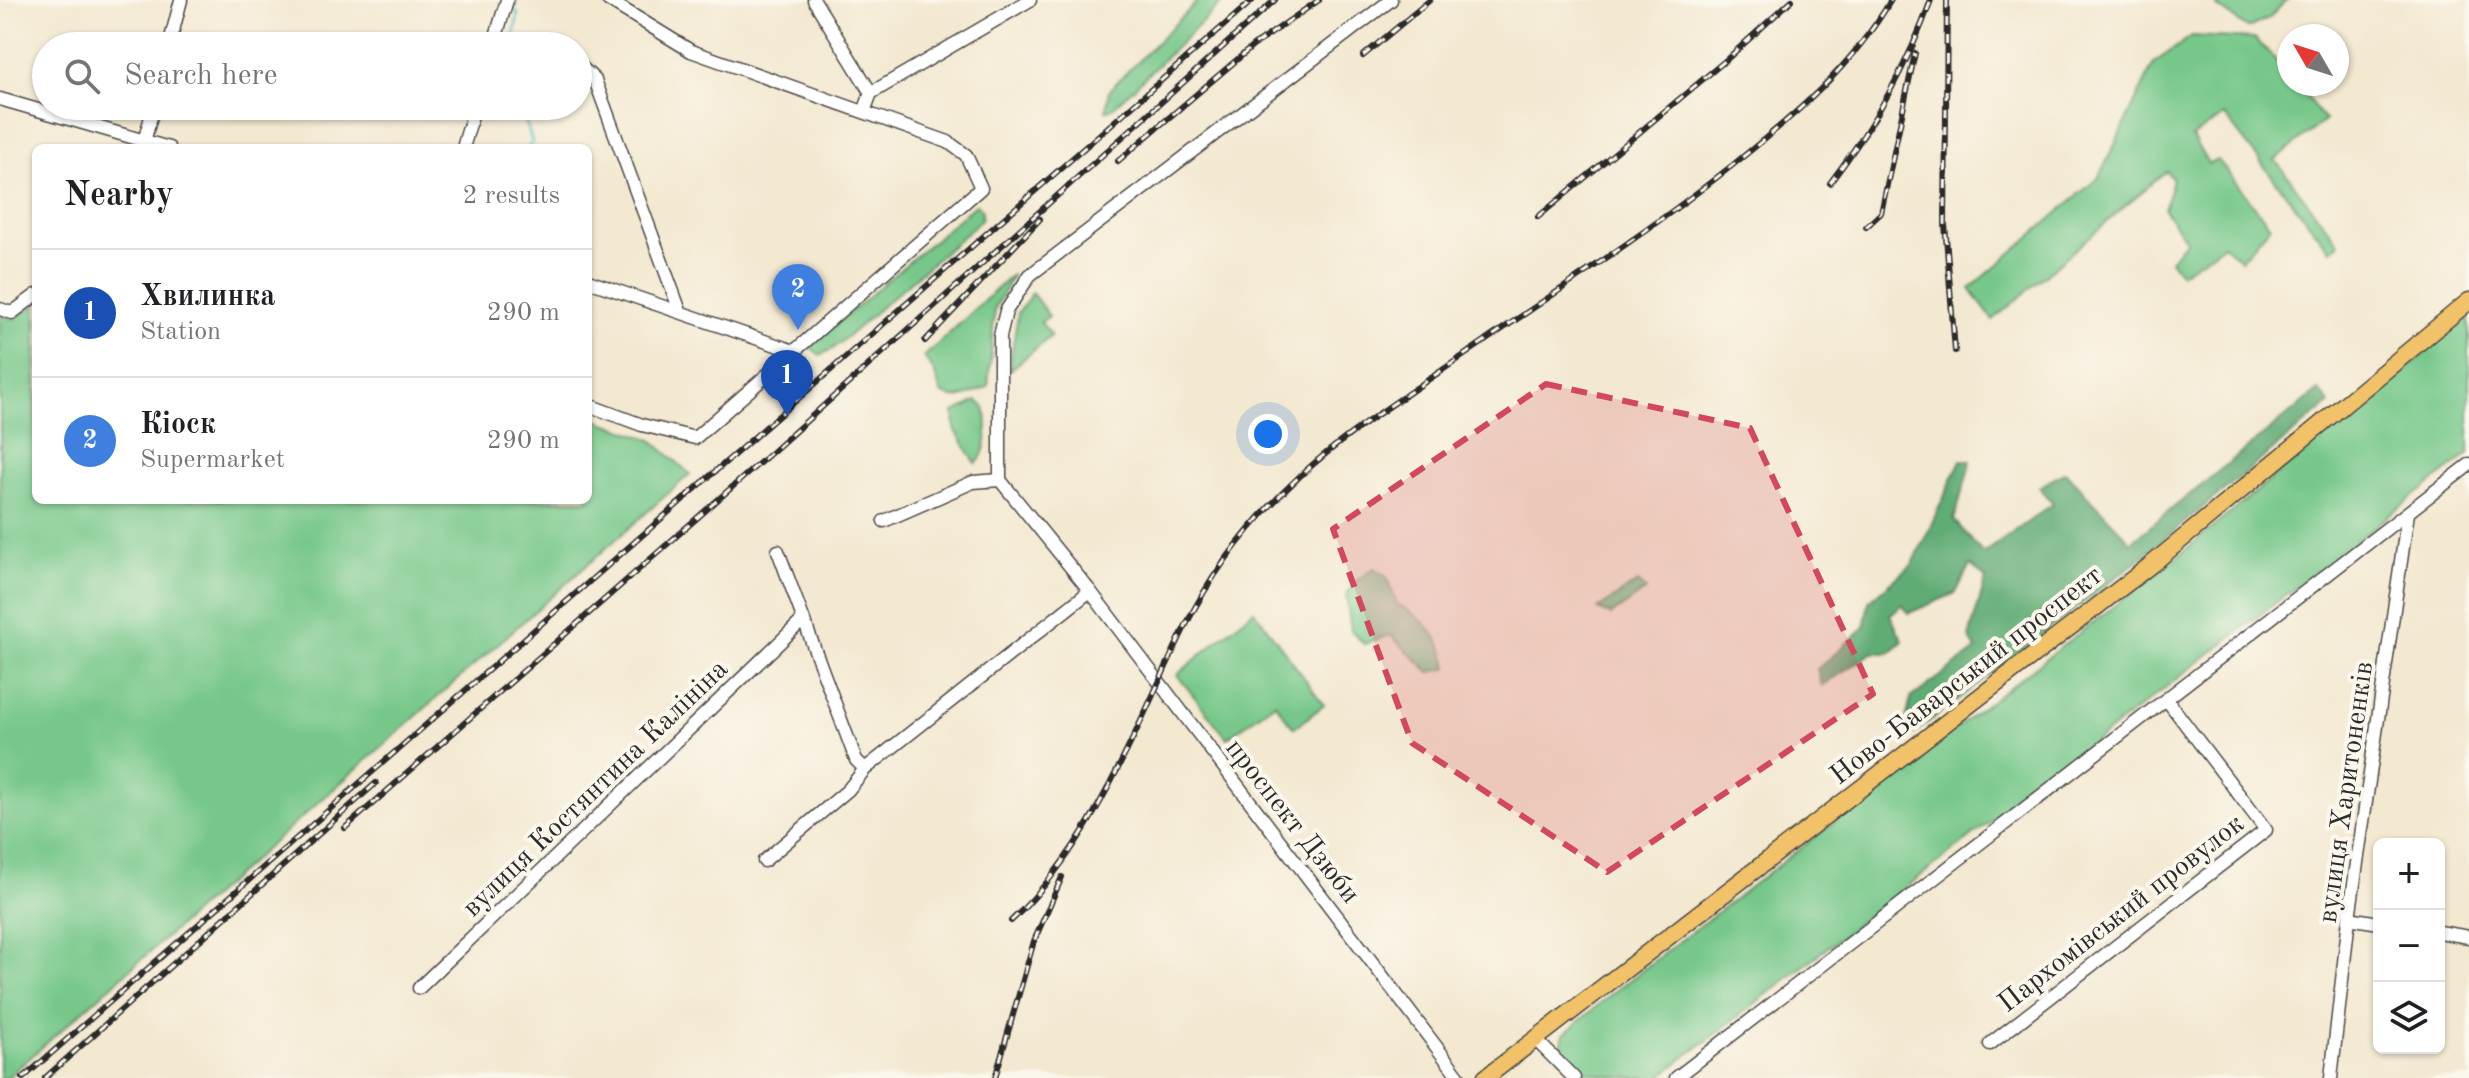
<!DOCTYPE html>
<meta charset="utf-8">
<style>
:root{--surface:#fff;--page:#f2f2f2;--text:#202124;--muted:#757577;--line:#e0e0e0;--accent:#ea580c}
body{margin:0;font-family:"Old Standard TT",serif;background:var(--page);color:var(--text)}
.controls{position:absolute;right:24px;bottom:24px;display:grid;overflow:hidden;border-radius:12px;box-shadow:0 2px 6px #0004}
.controls button{width:72px;height:72px;display:grid;place-items:center;padding:0;border:0;border-bottom:2px solid var(--line);background:var(--surface);color:var(--text);font:40px sans-serif}
.compass{position:absolute;left:2277px;top:24px;width:72px;height:72px;border-radius:50%;background:var(--surface);box-shadow:0 2px 6px #0004;rotate:309deg}
.you{position:absolute;left:1268px;top:434px;width:28px;height:28px;margin:-20px;border:6px solid #fff;border-radius:50%;background:#1a73e8;box-shadow:0 0 0 12px #1a73e833}
.badge{display:grid;place-items:center;width:52px;height:52px;border-radius:50%;background:var(--accent);color:#fff;font-size:26px;font-weight:700}
.pin{position:absolute;translate:-50% -66px;filter:drop-shadow(0 2px 4px #0008)}
.pin::after{content:'';position:absolute;top:42px;width:28px;height:24px;background:inherit;clip-path:polygon(0 0,100% 0,50% 100%)}
.list{margin:0;padding:0;list-style:none}
h2{display:flex;justify-content:space-between;align-items:center;height:104px;margin:0;padding:0 32px;font-size:34px}
h2 small{font-size:26px;font-weight:400;color:var(--muted)}
.list li{display:grid;grid-template-columns:52px 1fr auto;gap:24px;align-items:center;box-sizing:border-box;height:128px;padding:0 32px;border-top:2px solid var(--line)}
.list b{display:block;font-size:30px;white-space:nowrap}
.list p{margin:0;font-size:26px;white-space:nowrap;color:var(--muted)}
.list em{font-size:26px;font-style:normal;color:var(--muted)}
.icon{flex:none;width:44px;height:44px;fill:none;stroke:currentColor;stroke-width:2;stroke-linecap:round;stroke-linejoin:round}
.map{position:relative;flex:none;width:2469px;height:1078px;overflow:hidden}
.search{position:absolute;background:var(--surface);box-shadow:0 2px 6px #0004;left:32px;top:32px;width:560px;height:88px;display:flex;align-items:center;gap:20px;box-sizing:border-box;padding:0 28px;border-radius:44px;color:var(--muted);font-size:30px}
.panel{position:absolute;background:var(--surface);box-shadow:0 2px 6px #0004;left:32px;top:144px;width:560px;height:360px;border-radius:12px}
.map>svg:first-child{display:block}
</style>
<div class="map">
<svg width="2469" height="1078" viewBox="0 0 2469 1078">
<rect width="100%" height="100%" fill="#fbf7ec"/>
<filter id="ink" filterUnits="userSpaceOnUse"><feTurbulence type="fractalNoise" baseFrequency=".0125" numOctaves="2"/><feDisplacementMap in="SourceGraphic" scale="16" xChannelSelector="R" yChannelSelector="G"/><feConvolveMatrix kernelMatrix="1 2 1 2 8 2 1 2 1" color-interpolation-filters="sRGB"/></filter>
<filter id="wash" filterUnits="userSpaceOnUse"><feTurbulence type="fractalNoise" baseFrequency=".006" numOctaves="4" result="noise"/><feDisplacementMap in="SourceGraphic" scale="32" xChannelSelector="R" yChannelSelector="G"/><feGaussianBlur stdDeviation="1.8" result="paint"/><feColorMatrix in="noise" values="0 0 0 0 0 0 0 0 0 0 0 0 0 0 0 0 0 1.4 0 .05"/><feComposite in="paint" operator="in"/></filter>
<g filter="url(#wash)">
<rect width="100%" height="100%" fill="#f3e8d0"/>
<!-- green -->
<g fill="#76c789" stroke="#50795a" stroke-width="2">
<polygon points="1199,0 1225,0 1113,108 1106,111 1109,90"/>
<polygon points="2218,0 2287,0 2269,18 2248,28 2217,7"/>
<polygon points="2192,36 2256,39 2289,75 2289,84 2296,84 2325,120 2275,160 2339,243 2330,250 2224,115 2192,137 2208,164 2218,160 2270,226 2241,260 2224,245 2180,274 2170,260 2186,240 2164,209 2173,179 2166,171 1993,320 1970,289 2099,177 2154,63"/>
<polygon points="976,204 982,211 981,220 833,349 820,355 810,347"/>
<path d="M1013,274L995,308L988,387C970,394 960,403 941,393L934,371L924,357Z"/>
<polygon points="1032,293 1049,316 1041,322 1051,336 1009,371 1018,313"/>
<polygon points="36,304 36,500 588,500 588,417 652,440 690,474 7,1078 0,1078 0,315 14,319"/>
<path d="M2469,317V454L1658,1078C1625,1078 1585,1078 1559,1058L1564,1034L1610,995L2157,573Z"/>
<path d="M977,401L985,407C988,424 989,452 976,464L955,429L954,412Z"/>
<path d="M1374,568L1386,576L1397,604C1421,616 1445,639 1448,668L1430,672L1390,635L1364,644L1351,630L1346,595L1354,583Z"/>
<polygon points="1638,582 1646,590 1611,615 1598,609"/>
<polygon points="1254,610 1324,705 1294,728 1275,703 1227,738 1177,675"/>
</g>
<!-- forest -->
<polygon fill="#60ac75" stroke="#466c50" stroke-width="2" points="2319,390 2330,403 2145,555 1910,736 1904,728 1911,698 1976,650 1969,637 1986,578 1970,565 1956,593 1909,613 1902,604 1890,615 1903,641 1889,653 1872,653 1822,686 1817,669 1864,628 1869,601 1913,564 1961,460 1971,461 1954,520 1983,554 2053,504 2039,487 2065,472 2131,542"/>
<g fill="none" stroke-linecap="round" stroke-linejoin="round">
<!-- stream -->
<g stroke="#4cbbc2" stroke-width="3">
<polyline points="512,46 518,14 513,9"/>
<polyline points="521,106 532,142 528,148"/>
</g>
</g>
</g>
<g filter="url(#ink)">
<g fill="none" stroke-linecap="round" stroke-linejoin="round">
<!-- minor casing -->
<g stroke="#494744" stroke-width="15">
<g id="minor">
<polyline points="814,0 871,93"/>
<polyline points="169,46 181,0"/>
<polyline points="493,46 507,0"/>
<polyline points="578,64 595,80 680,311"/>
<polyline points="0,99 169,148"/>
<polyline points="864,112 871,93 1030,0"/>
<polyline points="143,145 154,106"/>
<polyline points="463,148 475,106"/>
<polyline points="588,281 794,351"/>
<polyline points="0,309 12,313 36,295"/>
<polyline points="588,405 642,425 695,438 981,188 966,155 948,142 691,51 608,0"/>
<polyline points="884,521 973,482 1000,480"/>
<polyline points="778,551 856,760 865,769 1090,591 1000,480 1000,336 1006,311 1030,275 1391,0"/>
<polyline points="1090,591 1460,1078"/>
<polyline points="764,861 848,790 865,769"/>
<polyline points="2349,918 2379,923"/>
<polyline points="2439,932 2469,937"/>
<polyline points="419,988 803,620"/>
<polyline points="1536,1040 1574,1078"/>
<polyline points="1990,1044 2266,830 2167,700"/>
<polyline points="1676,1078 2469,465"/>
<polyline points="2331,1078 2349,918 2408,513"/>
</g>
</g>
<!-- major casing -->
<g stroke="#494744" stroke-width="19">
<polyline id="major" points="1485,1078 2152,564 2469,301"/>
</g>
<!-- minor -->
<use href="#minor" stroke="#fff" stroke-width="12"/>
<!-- major -->
<use href="#major" stroke="#f2c26a" stroke-width="16"/>
<!-- rail casing -->
<g stroke="#2b2b2b" stroke-width="6">
<g id="rail">
<polyline points="1947,0 1945,224 1955,351"/>
<polyline points="1363,56 1430,0"/>
<polyline points="1118,161 1253,46 1319,0"/>
<path d="M1830,183C1872,128 1908,65 1931,0"/>
<polyline points="1538,217 1726,60 1792,0"/>
<polyline points="1866,227 1881,213 1915,53"/>
<polyline points="925,341 1040,219"/>
<polyline points="345,828 772,452 1275,0"/>
<path d="M1011,921C1096,841 1135,728 1186,625C1213,570 1255,518 1300,476C1343,436 1393,404 1441,371C1539,303 1641,238 1734,164C1795,115 1851,68 1891,0"/>
<polyline points="23,1078 1253,0"/>
<polyline points="45,1078 376,783"/>
<polyline points="995,1078 1034,941 1062,877"/>
</g>
</g>
<!-- rail -->
<use href="#rail" stroke="#fbf7ec" stroke-width="3" stroke-dasharray="9" stroke-linecap="butt"/>
</g>
</g>
<!-- marked area -->
<path fill="#d1495b" fill-opacity="0.2" stroke="#d1495b" stroke-width="6" stroke-dasharray="16 10" stroke-linejoin="round" d="M1546,384L1750,428L1873,694L1607,872L1412,743L1333,529Z"/>
<g text-anchor="middle" stroke-width="8" stroke-linejoin="round" paint-order="stroke">
<!-- street labels -->
<g font-size="28" fill="#2b2b2b" stroke="#fbf7ec">
<text transform="translate(1965 674) rotate(-38)" y="10">Ново-Баварський проспект</text>
<text transform="translate(594 787) rotate(-44)" y="10">вулиця Костянтина Калініна</text>
<text transform="translate(2344 792) rotate(-82)" y="10">вулиця Харитоненків</text>
<text transform="translate(1294 820) rotate(52)" y="10">проспект Дзюби</text>
<text transform="translate(2120 912) rotate(-38)" y="10">Пархомівський провулок</text>
</g>
</g>
</svg>
<div class="controls">
<button>+</button>
<button>−</button>
<button><svg class="icon" aria-label="layers" viewBox="0 0 24 24"><path d="M12 4l9 5-9 5-9-5zM3 14l9 5 9-5"/></svg></button>
</div>
<svg class="compass" viewBox="-18 -18 36 36"><path d="M0-13l5 13h-10z" fill="#e53935"/><path d="M0 13l5-13h-10z" fill="#757577"/></svg>
<div class="you"></div>
<div class="pin badge" style="left:787px;top:416px;background:#1a4fb4">1</div>
<div class="pin badge" style="left:798px;top:330px;background:#3f7fe0">2</div>
<div class="search"><svg class="icon" aria-label="search" viewBox="0 0 24 24"><circle cx="10" cy="10" r="6"/><path d="M15 15l6 6"/></svg>Search here</div>
<section class="panel">
<h2>Nearby<small>2 results</small></h2>
<ul class="list">
<li><span class="badge" style="background:#1a4fb4">1</span><div><b>Хвилинка</b><p>Station</p></div><em>290 m</em></li>
<li><span class="badge" style="background:#3f7fe0">2</span><div><b>Кіоск</b><p>Supermarket</p></div><em>290 m</em></li>
</ul>
</section>
</div>
